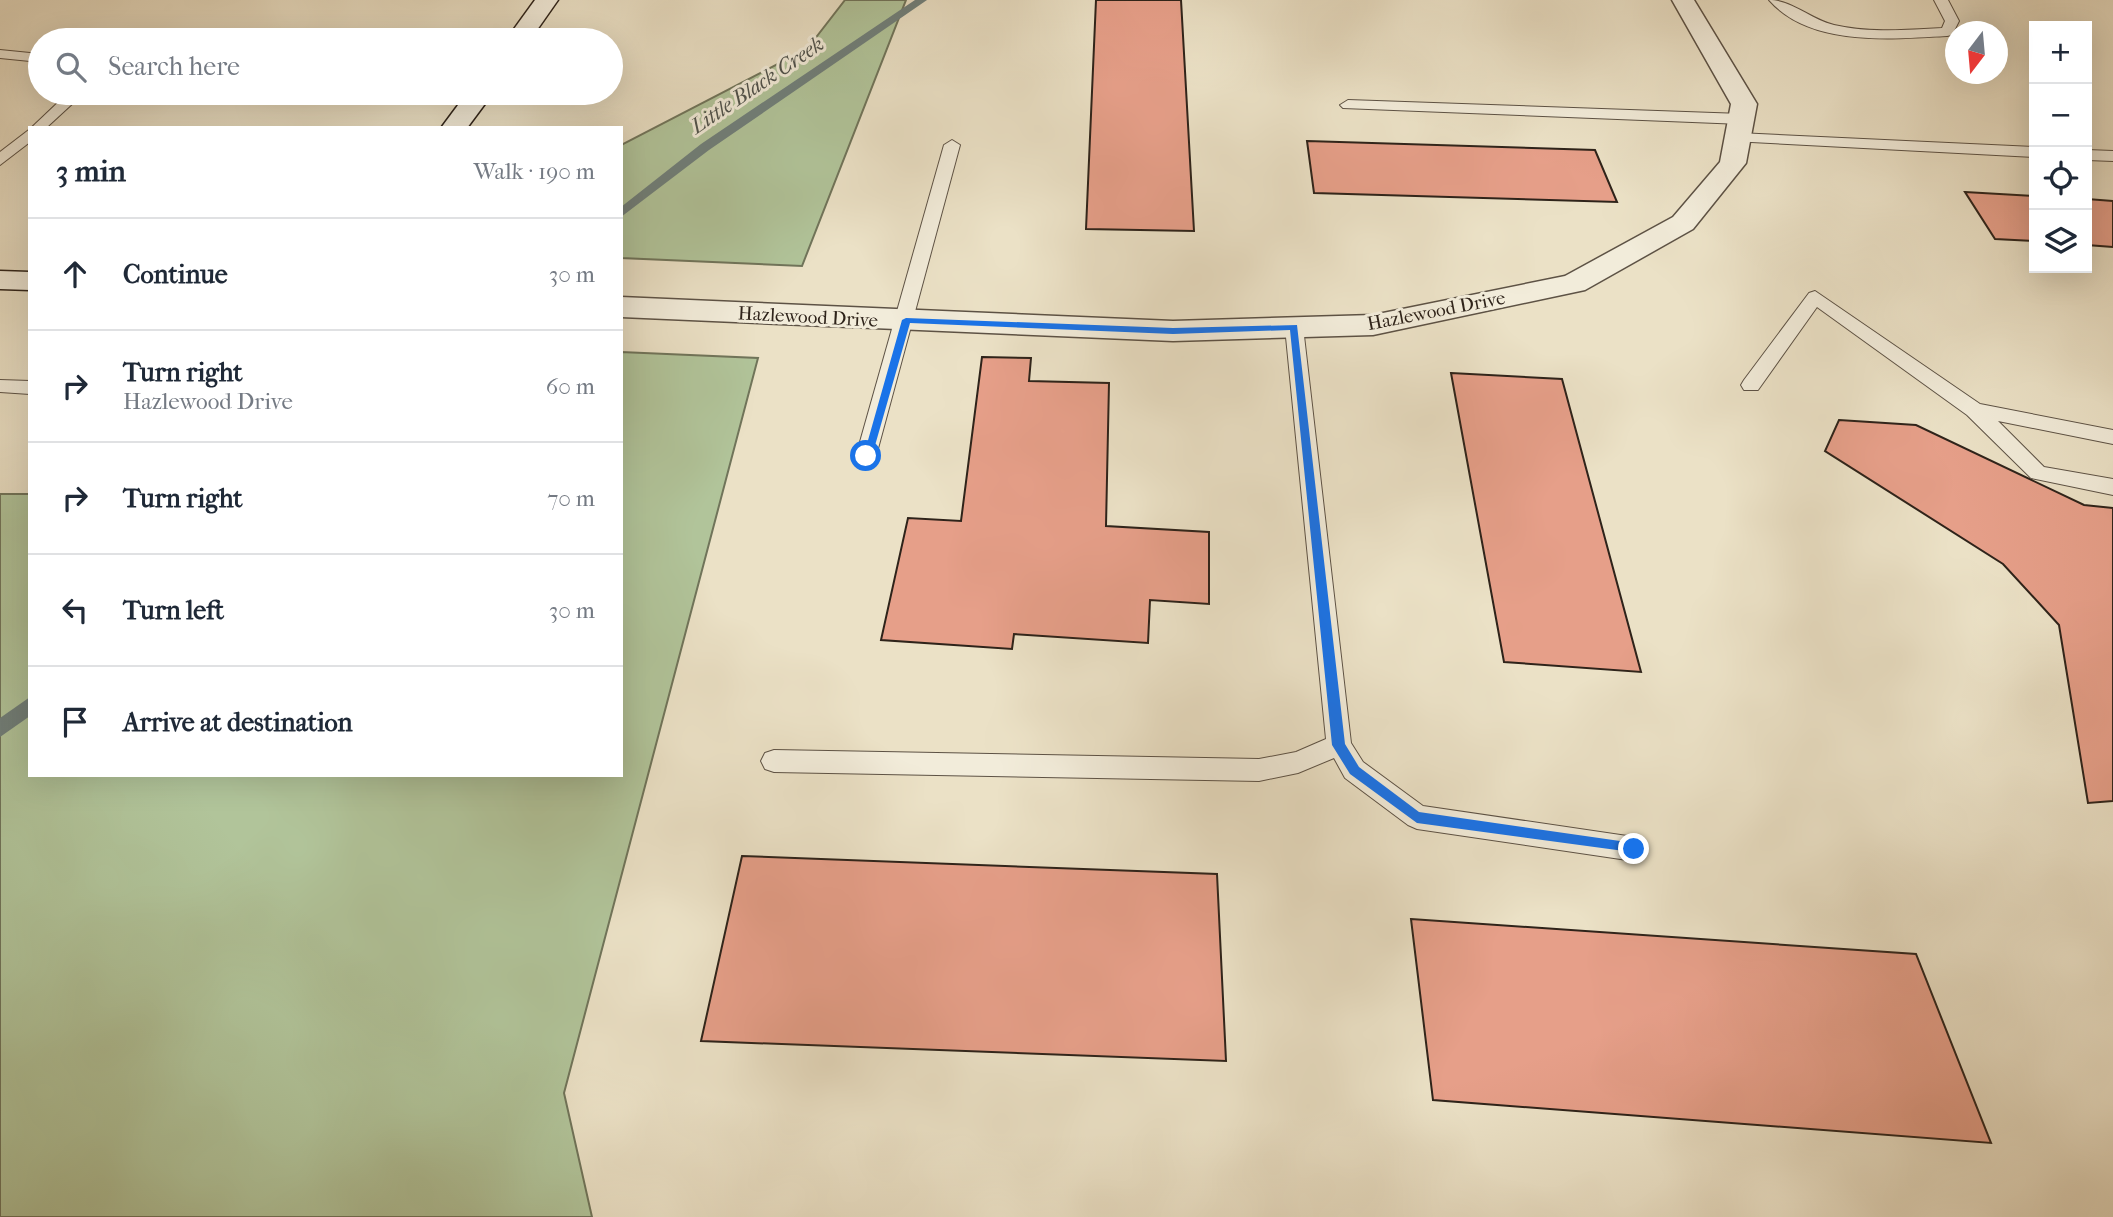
<!DOCTYPE html>
<meta charset="utf-8">
<style>
:root{--surface:#fff;--page:#f6f6f7;--text:#1f2937;--muted:#747a83;--line:#e0e1e3}
body{margin:0;font-family:"IM FELL French Canon",serif;background:var(--page);color:var(--text)}
.controls{position:absolute;right:21px;top:21px;display:grid;overflow:hidden;border-radius:0px;box-shadow:0 7px 28px #0002}
.controls button{width:63px;height:63px;display:grid;place-items:center;padding:0;border:0;border-bottom:2px solid var(--line);background:var(--surface);color:var(--text);font:35px sans-serif}
.compass{position:absolute;left:1945px;top:21px;width:63px;height:63px;border-radius:50%;background:var(--surface);box-shadow:0 7px 28px #0002;rotate:196deg}
.stop{position:absolute;width:21px;height:21px;margin:-16px;border:5px solid #1a73e8;border-radius:50%;background:#fff}
.stop.end{background:#1a73e8;border-color:#fff;box-shadow:0 2px 7px #0008}
.list{margin:0;padding:0;list-style:none}
h2{display:flex;justify-content:space-between;align-items:center;height:91px;margin:0;padding:0 28px;font-size:30px}
h2 small{font-size:23px;font-weight:400;color:var(--muted)}
.list li{display:grid;grid-template-columns:46px 1fr auto;gap:21px;align-items:center;box-sizing:border-box;height:112px;padding:0 28px;border-top:2px solid var(--line)}
.list b{display:block;font-size:26px;white-space:nowrap}
.list p{margin:0;font-size:23px;white-space:nowrap;color:var(--muted)}
.list em{font-size:23px;font-style:normal;color:var(--muted)}
.icon{flex:none;width:38px;height:38px;fill:none;stroke:currentColor;stroke-width:2;stroke-linecap:round;stroke-linejoin:round}
.map{position:relative;flex:none;width:2113px;height:1217px;overflow:hidden}
.search{position:absolute;background:var(--surface);box-shadow:0 7px 28px #0002;left:28px;top:28px;width:595px;height:77px;display:flex;align-items:center;gap:18px;box-sizing:border-box;padding:0 24px;border-radius:38px;color:var(--muted);font-size:26px}
.panel{position:absolute;background:var(--surface);box-shadow:0 7px 28px #0002;left:28px;top:126px;width:595px;height:651px;border-radius:0px}
.map>svg:first-child{display:block}
</style>
<div class="map">
<svg width="2113" height="1217" viewBox="0 0 2113 1217">
<rect width="100%" height="100%" fill="#ebe1c6"/>
<filter id="stains"><feTurbulence type="fractalNoise" baseFrequency=".00286" numOctaves="4"/><feColorMatrix values="0 0 0 0 .2 0 0 0 0 .09 0 0 0 0 .02 0 0 0 .5 -.17"/></filter>
<radialGradient id="worn" r=".72"><stop offset=".6" stop-color="#630" stop-opacity="0"/><stop offset="1" stop-color="#630" stop-opacity=".3"/></radialGradient>
<!-- green -->
<g fill="#b1c49a" stroke="#70745a" stroke-width="2">
<polygon points="845,0 906,0 802,266 621,258 621,145 807,49"/>
<polygon points="621,352 758,358 564,1093 592,1217 0,1217 0,494 30,494 30,775 621,775"/>
</g>
<g fill="none" stroke-linecap="round" stroke-linejoin="round">
<!-- stream -->
<g fill="#6f7f7b" fill-rule="evenodd">
<polygon points="915,0 927,0 709,150 621,217 621,207 701,144"/>
<polygon points="30,697 30,716 0,737 0,718"/>
</g>
</g>
<!-- building -->
<g fill="#e69f89" stroke="#2e231a" stroke-width="2">
<polygon points="1096,0 1181,0 1194,231 1086,229"/>
<polygon points="1307,141 1595,150 1617,202 1314,193"/>
<polygon points="1965,192 2034,196 2034,241 1995,239"/>
<polygon points="2087,199 2113,201 2113,247 2087,245"/>
<polygon points="982,357 1031,358 1029,381 1109,383 1106,526 1209,532 1209,604 1150,600 1148,643 1014,634 1012,649 881,640 908,518 961,521"/>
<polygon points="1451,373 1562,379 1641,672 1504,662"/>
<polygon points="1839,420 1916,425 2084,505 2113,508 2113,801 2088,803 2059,625 2003,564 1825,451"/>
<polygon points="742,856 1217,874 1226,1061 701,1041"/>
<polygon points="1411,919 1916,954 1991,1143 1433,1100"/>
</g>
<g fill="none" stroke-linecap="round" stroke-linejoin="round">
<!-- lane casing -->
<g stroke="#5d5245" stroke-width="2">
<g id="lane">
<path d="M1769,0C1792,0 1810,19 1834,25C1869,33 1906,30 1942,28L1945,21L1934,0H1948L1959,21L1952,35L1947,36C1891,39 1810,47 1769,0Z"/>
<polygon points="0,50 40,54 40,62 0,58"/>
<polygon points="68,93 84,93 46,128 30,129"/>
<polygon points="1348,100 1742,114 1750,119 1742,124 1343,108 1340,105"/>
<polygon points="30,129 30,142 0,165 0,152"/>
<polygon points="1738,133 2034,147 2034,157 1732,141 1730,138"/>
<polygon points="952,140 960,145 876,456 866,463 856,456 944,145"/>
<polygon points="2087,150 2113,151 2113,161 2087,160"/>
<polygon points="1815,291 1980,404 2113,430 2113,444 1998,421 2044,467 2113,479 2113,495 2031,478 1967,415 1817,307 1758,390 1744,390 1741,385 1744,380 1809,293"/>
<polygon points="1294,321 1303,327 1351,743 1363,762 1423,806 1634,837 1643,840 1647,849 1643,858 1634,861 1417,829 1408,825 1345,778 1334,758 1298,773 1259,781 774,772 765,769 761,761 765,753 774,750 1259,759 1296,752 1326,739 1285,327"/>
<polygon points="0,380 30,381 30,394 0,392"/>
</g>
</g>
<!-- street casing -->
<g stroke="#5d5245" stroke-width="3">
<polygon id="street" points="1672,0 1694,0 1757,104 1746,163 1693,229 1585,290 1373,335 1173,341 621,317 621,297 1173,321 1373,315 1565,276 1673,217 1720,162 1731,104"/>
</g>
<!-- secondary casing -->
<g stroke="#2e231a" stroke-width="3">
<g id="secondary">
<polygon points="535,0 558,0 530,40 506,40"/>
<polygon points="467,93 493,93 467,128 441,128"/>
<polygon points="0,271 30,272 30,290 0,289"/>
</g>
</g>
<!-- lane -->
<use href="#lane" fill="#f2ecda" fill-rule="evenodd"/>
<!-- street -->
<use href="#street" fill="#f2ecda" fill-rule="evenodd"/>
<!-- secondary -->
<use href="#secondary" fill="#f2ecda" fill-rule="evenodd"/>
</g>
<!-- route -->
<polygon fill="#1a73e8" points="906,318 1173,328 1297,325 1345,744 1359,767 1419,812 1634,843 1639,845 1639,853 1417,823 1350,774 1332,745 1290,330 1173,334 910,323 872,456 863,458 902,320"/>
<g text-anchor="middle" stroke-width="6" stroke-linejoin="round" paint-order="stroke">
<!-- far-street labels -->
<g font-size="19" fill="#2e231a" stroke="#f2ecda">
<text transform="translate(1436 310) rotate(-11)" y="7">Hazlewood Drive</text>
<text transform="translate(808 316) rotate(3)" y="7">Hazlewood Drive</text>
</g>
<!-- far-water labels -->
<g font-size="21" font-style="italic" fill="#4e514b" stroke="#f2ecda">
<text transform="translate(757 85) rotate(-34)" y="7">Little Black Creek</text>
</g>
</g>
<rect width="100%" height="100%" filter="url(#stains)"/>
<rect width="100%" height="100%" fill="url(#worn)"/>
</svg>
<div class="controls">
<button>+</button>
<button>−</button>
<button><svg class="icon" aria-label="locate" viewBox="0 0 24 24"><circle cx="12" cy="12" r="6"/><path d="M12 2v4M12 18v4M2 12h4M18 12h4"/></svg></button>
<button><svg class="icon" aria-label="layers" viewBox="0 0 24 24"><path d="M12 4l9 5-9 5-9-5zM3 14l9 5 9-5"/></svg></button>
</div>
<svg class="compass" viewBox="-18 -18 36 36"><path d="M0-13l5 13h-10z" fill="#e53935"/><path d="M0 13l5-13h-10z" fill="#747a83"/></svg>
<div class="stop" style="left:866px;top:456px"></div>
<div class="stop end" style="left:1634px;top:849px"></div>
<div class="search"><svg class="icon" aria-label="search" viewBox="0 0 24 24"><circle cx="10" cy="10" r="6"/><path d="M15 15l6 6"/></svg>Search here</div>
<section class="panel">
<h2>3 min<small>Walk · 190 m</small></h2>
<ul class="list">
<li><svg class="icon" aria-label="ahead" viewBox="0 0 24 24"><path d="M12 20V5M6 11l6-6 6 6"/></svg><div><b>Continue</b></div><em>30 m</em></li>
<li><svg class="icon" aria-label="right" viewBox="0 0 24 24"><path d="M7 20v-9h11M14 6l5 5-5 5"/></svg><div><b>Turn right</b><p>Hazlewood Drive</p></div><em>60 m</em></li>
<li><svg class="icon" aria-label="right" viewBox="0 0 24 24"><path d="M7 20v-9h11M14 6l5 5-5 5"/></svg><div><b>Turn right</b></div><em>70 m</em></li>
<li><svg class="icon" aria-label="left" viewBox="0 0 24 24"><path d="M17 20v-9H6M10 6l-5 5 5 5"/></svg><div><b>Turn left</b></div><em>30 m</em></li>
<li><svg class="icon" aria-label="arrive" viewBox="0 0 24 24"><path d="M6 21V4h12l-3 4 3 4H6"/></svg><div><b>Arrive at destination</b></div></li>
</ul>
</section>
</div>
